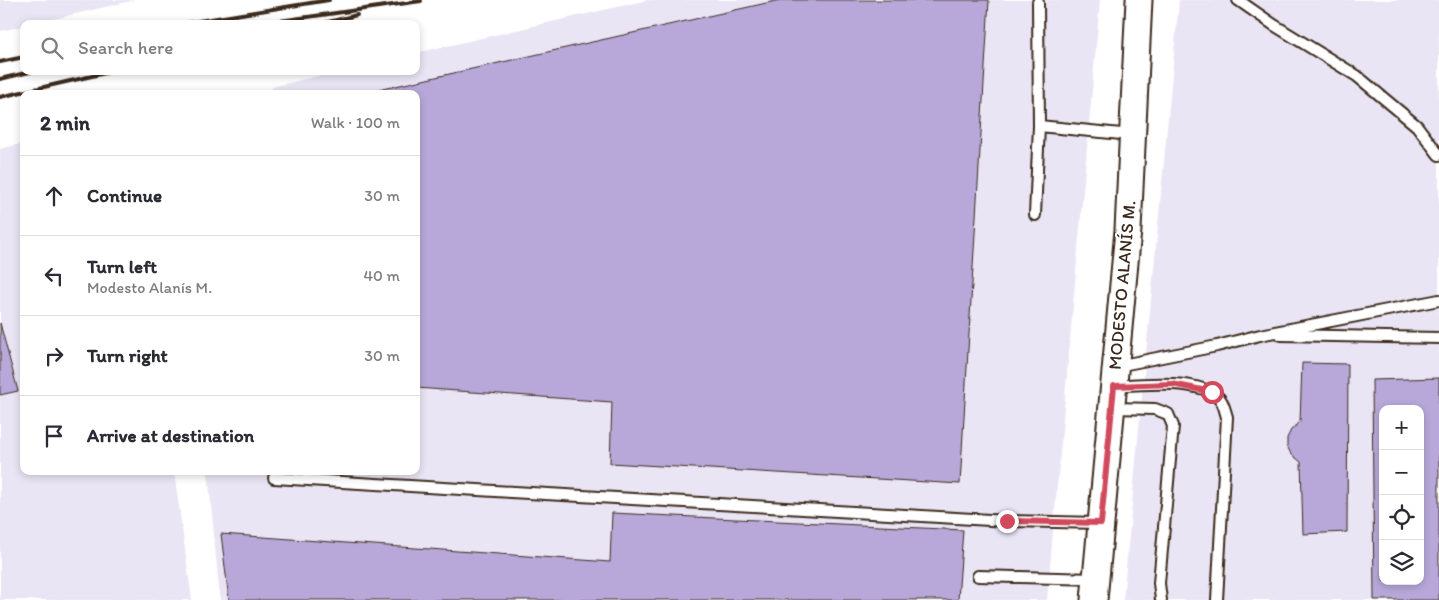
<!DOCTYPE html>
<meta charset="utf-8">
<style>
:root{--surface:#fff;--page:#f2f2f3;--text:#2b2b33;--muted:#7c7c81;--line:#e1e1e2}
body{margin:0;font-family:Itim,sans-serif;background:var(--page);color:var(--text)}
.controls{position:absolute;right:15px;bottom:15px;display:grid;overflow:hidden;border-radius:10px;box-shadow:0 2px 8px #0003}
.controls button{width:45px;height:45px;display:grid;place-items:center;padding:0;border:0;border-bottom:1px solid var(--line);background:var(--surface);color:var(--text);font:25px sans-serif}
.stop{position:absolute;width:15px;height:15px;margin:-11px;border:4px solid #d1495b;border-radius:50%;background:#fff}
.stop.end{background:#d1495b;border-color:#fff;box-shadow:0 1px 5px #0008}
.list{margin:0;padding:0;list-style:none}
h2{display:flex;justify-content:space-between;align-items:center;height:65px;margin:0;padding:0 20px;font-size:21px}
h2 small{font-size:16px;font-weight:400;color:var(--muted)}
.list li{display:grid;grid-template-columns:32px 1fr auto;gap:15px;align-items:center;box-sizing:border-box;height:80px;padding:0 20px;border-top:1px solid var(--line)}
.list b{display:block;font-size:19px;white-space:nowrap}
.list p{margin:0;font-size:16px;white-space:nowrap;color:var(--muted)}
.list em{font-size:16px;font-style:normal;color:var(--muted)}
.icon{flex:none;width:28px;height:28px;fill:none;stroke:currentColor;stroke-width:2;stroke-linecap:round;stroke-linejoin:round}
.map{position:relative;flex:none;width:1439px;height:600px;overflow:hidden}
.search{position:absolute;background:var(--surface);box-shadow:0 2px 8px #0003;left:20px;top:20px;width:400px;height:55px;display:flex;align-items:center;gap:12px;box-sizing:border-box;padding:0 18px;border-radius:10px;color:var(--muted);font-size:19px}
.panel{position:absolute;background:var(--surface);box-shadow:0 2px 8px #0003;left:20px;top:90px;width:400px;height:385px;border-radius:10px}
.map>svg:first-child{display:block}
</style>
<div class="map">
<svg width="1439" height="600" viewBox="0 0 1439 600">
<rect width="100%" height="100%" fill="#fff"/>
<filter id="ink" filterUnits="userSpaceOnUse"><feTurbulence type="fractalNoise" baseFrequency=".02" numOctaves="2"/><feDisplacementMap in="SourceGraphic" scale="10" xChannelSelector="R" yChannelSelector="G"/><feConvolveMatrix kernelMatrix="1 2 1 2 8 2 1 2 1" color-interpolation-filters="sRGB"/></filter>
<g filter="url(#ink)">
<!-- built -->
<g fill="#e9e5f4" fill-rule="evenodd">
<polygon points="0,0 135,0 32,24 24,24 24,26 0,31"/>
<polygon points="648,0 1100,0 1047,600 220,600 208,471 416,471 416,94 271,94 272,87 339,71 416,71 416,53"/>
<path d="M1179,0H1439V600H1123ZM1383,409H1420V581H1383Z"/>
<polygon points="24,143 24,471 174,471 192,600 0,600 0,149"/>
</g>
<!-- building -->
<g fill="#b7a8d9" stroke="#3b2a1e" fill-rule="evenodd">
<polygon points="780,0 989,0 960,484 610,463 612,402 416,388 416,94 360,94"/>
<polygon points="0,323 18,391 0,395"/>
<polygon points="1302,363 1348,364 1347,532 1303,534 1301,462 1291,454 1287,446 1287,438 1291,430 1300,422"/>
<path d="M1439,378V600H1374L1372,380ZM1383,409H1420V581H1383Z"/>
<polygon points="612,513 963,530 958,600 229,600 221,534 610,562"/>
</g>
<g fill="none" stroke-linecap="round" stroke-linejoin="round">
<!-- service casing -->
<g stroke="#3b2a1e" stroke-width="14">
<g id="service">
<polyline points="1238,0 1274,25 1357,76 1417,126 1439,155"/>
<polyline points="1038,2 1039,126 1132,135"/>
<polyline points="1035,215 1039,126"/>
<polyline points="1281,335 1439,338"/>
<polyline points="1117,366 1217,346 1260,335 1439,300"/>
<path d="M1115,386C1141,384 1201,378 1220,399C1224,404 1225,411 1227,417L1217,600"/>
<polyline points="1113,408 1155,409 1168,414 1173,426 1159,583 1161,600"/>
<polyline points="274,478 1007,521 1100,523"/>
<polyline points="978,576 1096,579"/>
</g>
</g>
<!-- tertiary casing -->
<g stroke="#3b2a1e" stroke-width="29">
<polyline id="tertiary" points="1094,600 1128,230 1139,0"/>
</g>
<!-- service -->
<use href="#service" stroke="#fff" stroke-width="10"/>
<!-- tertiary -->
<use href="#tertiary" stroke="#fff" stroke-width="25"/>
<!-- rail -->
<g stroke="#3b2a1e" stroke-width="4">
<polyline points="180,24 329,0"/>
<polyline points="258,24 421,1"/>
<polyline points="320,24 357,15"/>
<polyline points="0,62 24,57"/>
<polyline points="0,79 34,71"/>
<polyline points="0,97 114,71"/>
</g>
</g>
</g>
<g fill="none" stroke-linecap="round" stroke-linejoin="round" filter="url(#ink)">
<!-- route -->
<polyline stroke="#d1495b" stroke-width="6" points="1007,521 1101,523 1114,386 1172,384 1212,392"/>
</g>
<g text-anchor="middle" stroke-width="4" stroke-linejoin="round" paint-order="stroke">
<!-- street labels -->
<g font-size="18" fill="#3b2a1e" stroke="#fff">
<text transform="translate(1122 285) rotate(-85)" y="6">MODESTO ALANÍS M.</text>
</g>
</g>
</svg>
<div class="controls">
<button>+</button>
<button>−</button>
<button><svg class="icon" aria-label="locate" viewBox="0 0 24 24"><circle cx="12" cy="12" r="6"/><path d="M12 2v4M12 18v4M2 12h4M18 12h4"/></svg></button>
<button><svg class="icon" aria-label="layers" viewBox="0 0 24 24"><path d="M12 4l9 5-9 5-9-5zM3 14l9 5 9-5"/></svg></button>
</div>
<div class="stop" style="left:1212px;top:392px"></div>
<div class="stop end" style="left:1007px;top:521px"></div>
<div class="search"><svg class="icon" aria-label="search" viewBox="0 0 24 24"><circle cx="10" cy="10" r="6"/><path d="M15 15l6 6"/></svg>Search here</div>
<section class="panel">
<h2>2 min<small>Walk · 100 m</small></h2>
<ul class="list">
<li><svg class="icon" aria-label="ahead" viewBox="0 0 24 24"><path d="M12 20V5M6 11l6-6 6 6"/></svg><div><b>Continue</b></div><em>30 m</em></li>
<li><svg class="icon" aria-label="left" viewBox="0 0 24 24"><path d="M17 20v-9H6M10 6l-5 5 5 5"/></svg><div><b>Turn left</b><p>Modesto Alanís M.</p></div><em>40 m</em></li>
<li><svg class="icon" aria-label="right" viewBox="0 0 24 24"><path d="M7 20v-9h11M14 6l5 5-5 5"/></svg><div><b>Turn right</b></div><em>30 m</em></li>
<li><svg class="icon" aria-label="arrive" viewBox="0 0 24 24"><path d="M6 21V4h12l-3 4 3 4H6"/></svg><div><b>Arrive at destination</b></div></li>
</ul>
</section>
</div>
